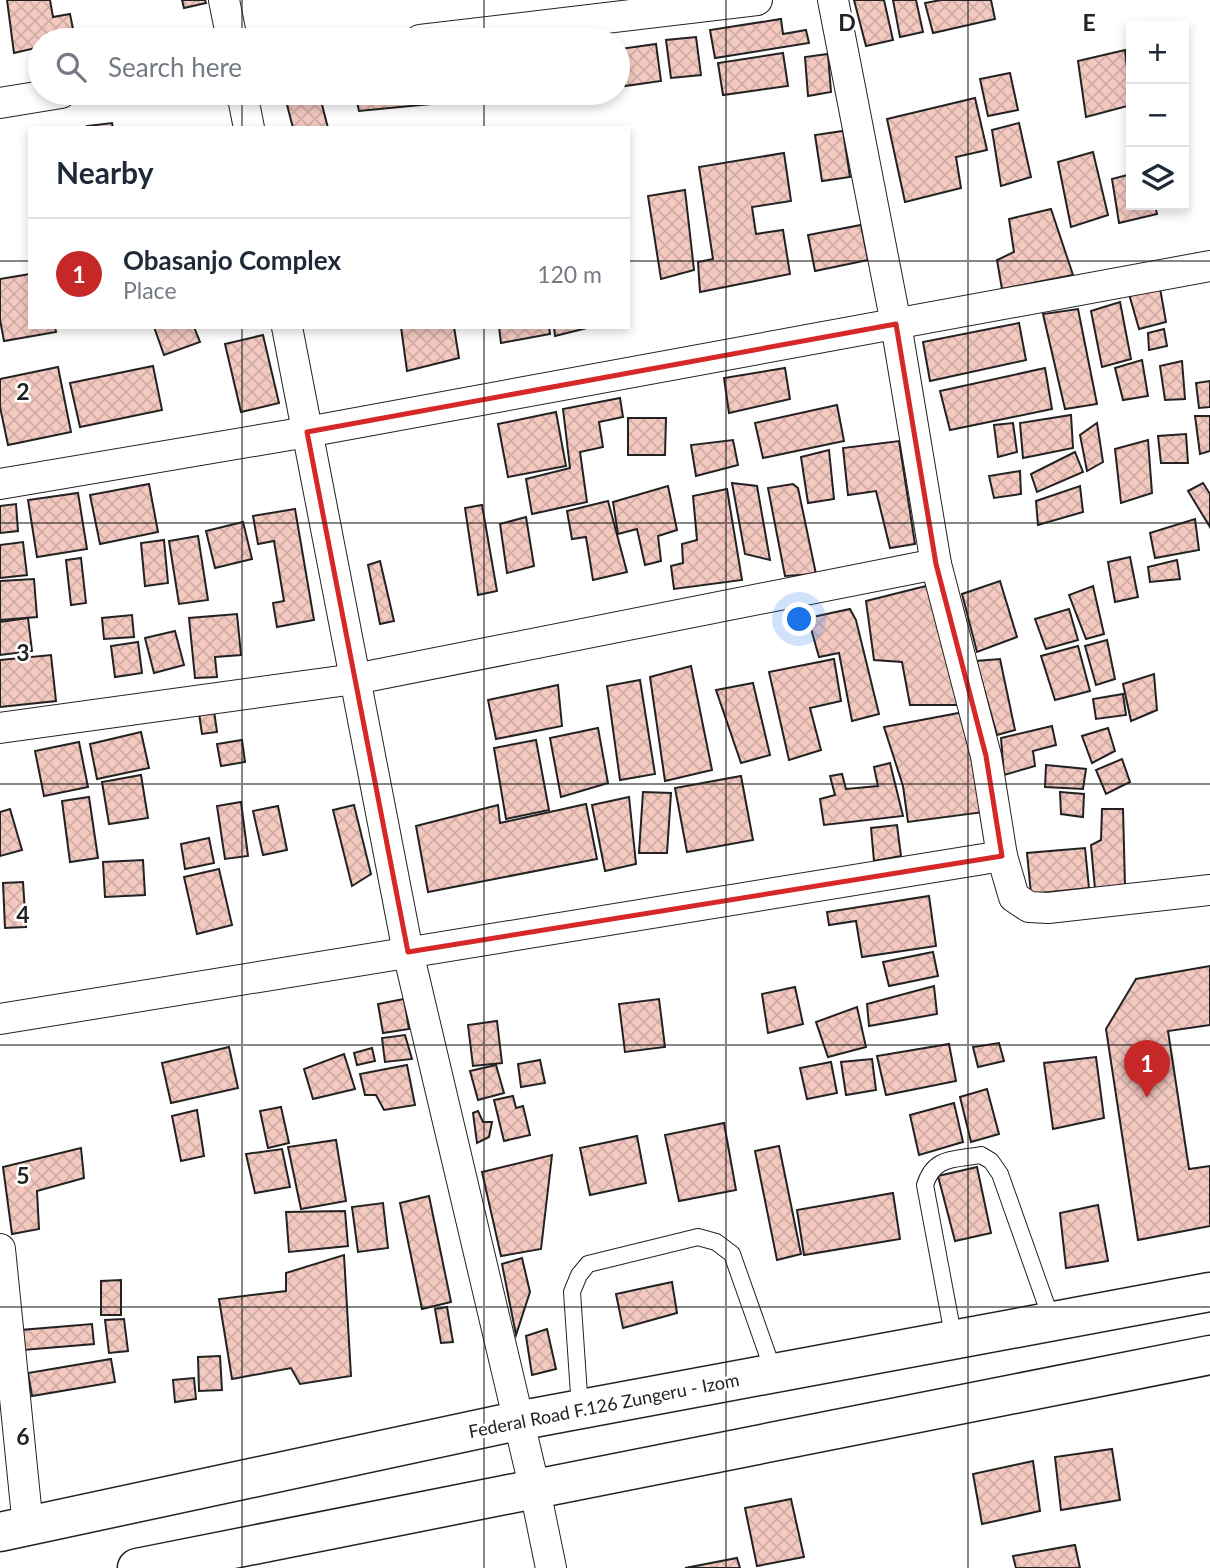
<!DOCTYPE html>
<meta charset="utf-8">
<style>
:root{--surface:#fff;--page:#f6f6f7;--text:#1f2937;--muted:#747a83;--line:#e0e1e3;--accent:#c62828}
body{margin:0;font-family:Lato,sans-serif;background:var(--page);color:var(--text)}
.controls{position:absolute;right:21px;top:21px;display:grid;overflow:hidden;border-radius:0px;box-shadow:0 4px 10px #0003}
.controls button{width:63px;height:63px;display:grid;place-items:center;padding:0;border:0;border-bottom:2px solid var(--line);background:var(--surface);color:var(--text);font:35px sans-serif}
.you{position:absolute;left:800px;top:620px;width:24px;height:24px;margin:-18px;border:5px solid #fff;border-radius:50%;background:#1a73e8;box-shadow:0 0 0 10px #1a73e833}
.badge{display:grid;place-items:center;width:46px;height:46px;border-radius:50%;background:var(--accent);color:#fff;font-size:23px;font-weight:700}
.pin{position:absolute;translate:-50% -58px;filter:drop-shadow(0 2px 4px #0008)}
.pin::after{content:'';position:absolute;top:37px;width:24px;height:21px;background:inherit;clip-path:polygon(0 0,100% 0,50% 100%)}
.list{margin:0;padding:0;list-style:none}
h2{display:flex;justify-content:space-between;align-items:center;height:91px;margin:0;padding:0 28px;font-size:30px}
h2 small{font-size:23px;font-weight:400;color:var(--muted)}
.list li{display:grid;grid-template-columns:46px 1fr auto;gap:21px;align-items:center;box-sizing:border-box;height:112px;padding:0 28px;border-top:2px solid var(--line)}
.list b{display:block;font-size:26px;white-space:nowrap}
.list p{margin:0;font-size:23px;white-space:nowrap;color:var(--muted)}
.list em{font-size:23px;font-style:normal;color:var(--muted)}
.icon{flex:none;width:38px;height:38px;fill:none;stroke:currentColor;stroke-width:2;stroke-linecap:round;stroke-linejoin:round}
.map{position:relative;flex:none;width:1210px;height:1568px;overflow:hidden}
.search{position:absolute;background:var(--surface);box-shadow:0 4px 10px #0003;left:28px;top:28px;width:602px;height:77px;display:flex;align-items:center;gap:18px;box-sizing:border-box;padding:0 24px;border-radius:38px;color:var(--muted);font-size:26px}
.panel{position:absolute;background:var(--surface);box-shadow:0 4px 10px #0003;left:28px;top:126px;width:602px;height:203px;border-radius:0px}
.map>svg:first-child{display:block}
</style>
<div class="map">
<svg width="1210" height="1568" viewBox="0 0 1210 1568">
<defs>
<pattern id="building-cross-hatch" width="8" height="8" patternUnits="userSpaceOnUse" patternTransform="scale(1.75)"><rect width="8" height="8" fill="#f3c9c0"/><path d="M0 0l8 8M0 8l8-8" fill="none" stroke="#d0aca5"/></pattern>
</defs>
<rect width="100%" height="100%" fill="#fff"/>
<!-- building -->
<g fill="url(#building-cross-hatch)" stroke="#222" stroke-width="2">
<polygon points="7,0 50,0 53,17 70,14 75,39 40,40 40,47 14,53"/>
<polygon points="182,0 205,0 206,3 184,8"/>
<polygon points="854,0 884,0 893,40 866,46"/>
<polygon points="893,0 916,0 923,32 900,37"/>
<polygon points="941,0 991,0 995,19 933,33 925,3"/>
<polygon points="781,19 783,34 806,30 809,43 715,58 710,30"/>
<polygon points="696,37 701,75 671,78 666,40"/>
<polygon points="656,44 661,81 625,86 620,49"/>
<polygon points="1125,50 1131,105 1086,117 1078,61"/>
<polygon points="783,53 788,86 723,95 718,63"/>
<polygon points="828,54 831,92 808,96 805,57"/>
<polygon points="1010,73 1018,110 988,116 980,79"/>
<polygon points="284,93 319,93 328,128 293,128"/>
<polygon points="355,93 471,93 472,100 359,111"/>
<polygon points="975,98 987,150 956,157 961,188 905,202 887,119"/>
<polygon points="112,123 113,128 88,128 87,126"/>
<polygon points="1019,123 1031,177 1001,186 992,130"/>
<polygon points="843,131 850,177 822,181 815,135"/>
<polygon points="1093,152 1108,215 1071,227 1058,162"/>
<polygon points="784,153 791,201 752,207 756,234 783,230 790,274 700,292 698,262 713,259 699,167"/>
<polygon points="1131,174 1131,205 1155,205 1157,214 1119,223 1112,179"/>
<polygon points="685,190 694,270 661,279 648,196"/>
<polygon points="1051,209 1073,275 1002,289 997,260 1014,252 1009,219"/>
<polygon points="861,225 868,260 815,271 808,235"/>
<polygon points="30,274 30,327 55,327 56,332 4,341 0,320 0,279"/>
<polygon points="1160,288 1166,322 1139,329 1129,294"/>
<polygon points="1120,302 1131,359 1102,367 1091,311"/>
<polygon points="1078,309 1097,404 1065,409 1043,314"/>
<polygon points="1019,323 1026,360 930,381 923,342"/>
<polygon points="154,327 194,327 200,342 164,355"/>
<polygon points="401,327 454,327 459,358 407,371"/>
<polygon points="499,327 549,327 550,334 501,343"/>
<polygon points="554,327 591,327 555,336"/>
<polygon points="1164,329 1167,346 1149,350 1148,333"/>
<polygon points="263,335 279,403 241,412 225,344"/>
<polygon points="1142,360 1148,396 1123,400 1115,368"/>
<polygon points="1182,361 1185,399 1165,400 1160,366"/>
<polygon points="153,366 162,410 80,427 70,383"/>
<polygon points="58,367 71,432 8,445 0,407 0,379"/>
<polygon points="785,368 790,399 729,413 724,378"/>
<polygon points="1045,368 1052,409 950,430 940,391"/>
<polygon points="1210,381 1210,407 1199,408 1196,383"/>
<polygon points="620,398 623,417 599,422 603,447 580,452 587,502 532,514 526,479 570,468 563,409"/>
<polygon points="837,405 844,441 763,458 755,423"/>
<polygon points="556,412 566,466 508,477 498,424"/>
<polygon points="1071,415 1073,448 1023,458 1020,423"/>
<polygon points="1195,416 1210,416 1210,451 1200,454"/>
<polygon points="628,418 666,418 665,455 628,455"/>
<polygon points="1013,423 1017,452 998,457 994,425"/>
<polygon points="1097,423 1103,462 1087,471 1080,435"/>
<polygon points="1186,434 1188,463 1161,463 1158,436"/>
<polygon points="733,440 738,465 696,476 691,445"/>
<polygon points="1148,440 1152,493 1121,503 1115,449"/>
<polygon points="899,441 915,544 890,548 876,491 848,495 843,448"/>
<polygon points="829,450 834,499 808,503 801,457"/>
<polygon points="1075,452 1083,472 1037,492 1031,474"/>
<polygon points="1020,471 1021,494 994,498 989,476"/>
<polygon points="732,483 757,486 770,560 745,554"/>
<polygon points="1203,483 1210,494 1210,527 1188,491"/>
<polygon points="149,484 158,532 100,544 90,495"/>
<polygon points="793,484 798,488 816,574 785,576 768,488"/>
<polygon points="668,486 677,530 658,536 661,561 645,565 637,529 618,534 613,502"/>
<polygon points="1080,486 1083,512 1038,525 1036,501"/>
<polygon points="727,489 742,580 674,589 671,566 683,563 682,544 697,540 693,496"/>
<polygon points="78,493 87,549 37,557 28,500"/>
<polygon points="608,501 627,572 593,580 586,537 572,539 567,511"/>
<polygon points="16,504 18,531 0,533 0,506"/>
<polygon points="482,505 497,591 478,595 465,508"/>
<polygon points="295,509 314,620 277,627 273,603 284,601 274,541 258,544 253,516"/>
<polygon points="526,517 534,566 507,573 500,524"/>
<polygon points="1195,519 1199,550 1155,558 1150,533"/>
<polygon points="243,522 252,559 215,568 206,531"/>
<polygon points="198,536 208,600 179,604 169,541"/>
<polygon points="164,540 168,583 145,586 141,543"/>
<polygon points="23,542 27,575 0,578 0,545"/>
<polygon points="1130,557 1138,597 1115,602 1108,562"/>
<polygon points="81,558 86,603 71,605 66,560"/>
<polygon points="1177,560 1180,579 1150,582 1148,567"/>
<polygon points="380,561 394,621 380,624 368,565"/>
<polygon points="34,579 37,617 0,620 0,581"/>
<polygon points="1000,581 1017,637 977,652 962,594"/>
<polygon points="934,584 964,705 910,705 902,662 874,660 866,601"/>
<polygon points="1093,586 1104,634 1086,639 1069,595"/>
<polygon points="850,609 856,620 879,714 852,721 839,653 819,657 808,618"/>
<polygon points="1069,609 1078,640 1046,649 1035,619"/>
<polygon points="237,614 241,655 215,657 217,677 195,678 189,618"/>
<polygon points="132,615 134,637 104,639 102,618"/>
<polygon points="28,618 32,651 0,655 0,622"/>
<polygon points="175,631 184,665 154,673 145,638"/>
<polygon points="1107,640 1115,679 1096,685 1085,646"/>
<polygon points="138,642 142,673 115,677 111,646"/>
<polygon points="1078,646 1090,691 1055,700 1041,656"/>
<polygon points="51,655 56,701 0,707 0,660"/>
<polygon points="834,659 841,701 810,708 821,750 789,760 769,672"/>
<polygon points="1000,659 1015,730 997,735 976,661"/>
<polygon points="691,666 712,770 665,781 650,677"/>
<polygon points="1154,674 1157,710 1131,721 1123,684"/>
<polygon points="640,680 655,774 620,780 607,686"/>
<polygon points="753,683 770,755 741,763 716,690"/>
<polygon points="558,685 562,726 496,739 488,700"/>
<polygon points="1123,694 1126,715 1096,719 1093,699"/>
<polygon points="214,711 217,732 202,734 199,713"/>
<polygon points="964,712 984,812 908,822 903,786 884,727"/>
<polygon points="1052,726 1056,745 1033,751 1035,766 1004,775 1001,738"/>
<polygon points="598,728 608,783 561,797 550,738"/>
<polygon points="1108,728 1115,751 1092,763 1082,736"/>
<polygon points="141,732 149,768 97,779 90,744"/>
<polygon points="242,740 245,762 221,766 217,744"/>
<polygon points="536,740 549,810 506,819 494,748"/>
<polygon points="79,742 88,787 44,796 35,751"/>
<polygon points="1122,759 1130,782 1106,794 1096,770"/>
<polygon points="890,763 903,816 824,825 820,799 835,795 830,776 842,774 846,789 878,786 874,767"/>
<polygon points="1046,765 1086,769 1083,789 1045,787"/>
<polygon points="141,775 148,818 109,824 102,782"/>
<polygon points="741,776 753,840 687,852 675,788"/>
<polygon points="643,792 671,793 667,853 639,853"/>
<polygon points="1060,792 1084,794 1083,817 1061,814"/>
<polygon points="89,797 98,858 70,862 62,801"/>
<polygon points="629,797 636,864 605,871 592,805"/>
<polygon points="241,802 248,856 225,859 217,806"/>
<polygon points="586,804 597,859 428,892 416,826 498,805 500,823"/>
<polygon points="354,805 371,874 352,886 333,810"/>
<polygon points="278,806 287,850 263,855 253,811"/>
<polygon points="10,809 22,850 0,856 0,812"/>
<polygon points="1102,809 1123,809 1125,886 1095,889 1091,845 1101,840"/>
<polygon points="897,825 901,856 874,861 871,828"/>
<polygon points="209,838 214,863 185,869 181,844"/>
<polygon points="1085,848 1089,888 1031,894 1027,853"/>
<polygon points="143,860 145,895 105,897 103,862"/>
<polygon points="219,869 232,925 197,934 184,877"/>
<polygon points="23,882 26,927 5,928 3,883"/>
<polygon points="929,896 936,946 862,957 856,921 829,925 827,912"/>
<polygon points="933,952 938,976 889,986 883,962"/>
<polygon points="1210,966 1210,1025 1168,1031 1189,1169 1210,1166 1210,1226 1138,1240 1106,1029 1136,979"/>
<polygon points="934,986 937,1014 869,1026 867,1004"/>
<polygon points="795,987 803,1024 768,1033 762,994"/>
<polygon points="404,999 409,1029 383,1033 378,1004"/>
<polygon points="659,999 665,1047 625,1052 619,1004"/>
<polygon points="857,1007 866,1047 828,1057 816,1022"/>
<polygon points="497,1021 502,1063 473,1066 468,1025"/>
<polygon points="405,1035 412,1059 385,1062 382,1038"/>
<polygon points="999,1043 1004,1061 978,1067 973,1047"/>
<polygon points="949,1044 956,1081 886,1095 877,1056"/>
<polygon points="229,1047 238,1088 171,1103 162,1063"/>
<polygon points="372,1048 375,1061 357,1065 354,1053"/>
<polygon points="344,1054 355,1089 313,1099 304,1069"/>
<polygon points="1096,1057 1104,1118 1053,1129 1044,1063"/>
<polygon points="872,1059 876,1090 846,1095 841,1062"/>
<polygon points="540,1060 545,1083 521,1087 518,1064"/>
<polygon points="831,1062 837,1093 807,1099 800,1068"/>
<polygon points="407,1065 415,1105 384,1110 376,1095 365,1095 360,1074"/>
<polygon points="496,1065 504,1093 478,1100 470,1071"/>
<polygon points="987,1089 999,1134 971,1142 960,1097"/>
<polygon points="513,1096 516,1108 523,1106 530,1135 504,1141 494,1100"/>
<polygon points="954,1103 963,1142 919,1155 910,1115"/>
<polygon points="281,1107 289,1143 268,1148 260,1111"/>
<polygon points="197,1110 204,1156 181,1161 172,1116"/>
<polygon points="478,1111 483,1122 492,1122 489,1137 477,1143 473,1113"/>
<polygon points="724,1123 736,1190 679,1201 665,1135"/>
<polygon points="637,1136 646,1183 590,1195 580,1148"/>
<polygon points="336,1140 346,1201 301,1209 288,1147"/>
<polygon points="779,1146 801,1254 777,1260 755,1151"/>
<polygon points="81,1148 84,1178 37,1191 39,1229 12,1234 3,1167"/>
<polygon points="282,1149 290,1187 255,1193 246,1154"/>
<polygon points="552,1155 541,1249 501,1256 482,1172"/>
<polygon points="977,1167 991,1233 955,1241 938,1176"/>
<polygon points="893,1193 900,1239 804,1255 797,1210"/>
<polygon points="429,1196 451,1302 422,1309 400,1203"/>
<polygon points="383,1203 388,1248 358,1252 352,1207"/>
<polygon points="1098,1205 1108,1261 1066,1268 1060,1213"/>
<polygon points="345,1211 348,1246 289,1252 286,1212"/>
<polygon points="344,1255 351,1376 300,1384 291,1368 232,1379 219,1299 286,1291 286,1273"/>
<polygon points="522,1258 530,1292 516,1335 502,1264"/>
<polygon points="121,1280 121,1315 101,1315 101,1281"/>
<polygon points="672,1282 677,1313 623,1328 616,1294"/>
<polygon points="447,1307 453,1342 441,1343 435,1309"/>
<polygon points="124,1319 128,1351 109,1353 105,1320"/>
<polygon points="92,1324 94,1344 23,1350 21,1330"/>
<polygon points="547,1329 556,1369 532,1375 526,1336"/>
<polygon points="220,1356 222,1390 199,1391 198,1357"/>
<polygon points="111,1359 115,1382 32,1396 28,1373"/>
<polygon points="194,1378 196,1399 175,1402 173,1380"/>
<polygon points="1112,1449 1120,1500 1061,1510 1055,1457"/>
<polygon points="1033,1461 1040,1511 982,1524 973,1474"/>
<polygon points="791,1499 804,1557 757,1566 745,1508"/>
<polygon points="1075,1545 1080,1568 1016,1568 1013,1556"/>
<polygon points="737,1558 740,1568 685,1568"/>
</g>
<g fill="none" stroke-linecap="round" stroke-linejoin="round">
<!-- service casing -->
<g stroke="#222" stroke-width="18">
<g id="service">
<path d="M954,1340L925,1185C934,1156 954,1160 981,1155L991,1161L1000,1174L1052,1321"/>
<polyline points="580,1409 572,1292 579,1275 588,1264 698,1237 716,1242 732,1254 774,1373"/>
</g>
</g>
<!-- minor casing -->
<g stroke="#222" stroke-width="32">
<g id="minor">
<polyline points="224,0 232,40"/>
<polyline points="833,0 896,324 936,564 986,756 1002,856 1014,897 1029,907 1048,908 1210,890"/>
<polyline points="420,40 757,0"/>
<polyline points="242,93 249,128"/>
<polyline points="0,103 61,93"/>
<polyline points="287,327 408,952 535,1490 551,1568"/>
<polyline points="0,484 307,432 1210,266"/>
<polyline points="0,728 355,679 936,564"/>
<polyline points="0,1019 1002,856"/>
<polyline points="0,1249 28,1527"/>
</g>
</g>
<!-- primary casing -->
<g stroke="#222" stroke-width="41">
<g id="primary">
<polyline points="0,1532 517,1421 1210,1292"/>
<polyline points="137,1568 1210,1355"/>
</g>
</g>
<!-- service -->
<use href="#service" stroke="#fff" stroke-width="16"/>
<!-- minor -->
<use href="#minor" stroke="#fff" stroke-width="30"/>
<!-- primary -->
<use href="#primary" stroke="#fff" stroke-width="38"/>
</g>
<!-- marked area -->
<path fill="none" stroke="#d62828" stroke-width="5" stroke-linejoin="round" d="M896,324L936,564L986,756L1002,856L408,952L307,432Z"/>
<!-- grid -->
<path fill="none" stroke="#222" stroke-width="2" stroke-opacity="0.55" d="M242,0V40M484,0V40M726,0V1568M968,0V1568M242,93V128M484,93V128M0,261H30M628,261H1210M242,327V1568M484,327V1568M0,523H1210M0,784H1210M0,1045H1210M0,1307H1210"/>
<g text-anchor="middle" stroke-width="5" stroke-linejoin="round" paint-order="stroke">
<!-- street labels -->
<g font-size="18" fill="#222" stroke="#fff">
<text transform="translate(604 1406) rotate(-11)" y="6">Federal Road F.126 Zungeru - Izom</text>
</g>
</g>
<g font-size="23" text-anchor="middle" font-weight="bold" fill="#222" stroke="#fff" stroke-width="5" stroke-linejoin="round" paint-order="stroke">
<text x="847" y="31">D</text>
<text x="1089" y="31">E</text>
<text x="23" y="400">2</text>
<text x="23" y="661">3</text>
<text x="23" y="923">4</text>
<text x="23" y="1184">5</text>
<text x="23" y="1445">6</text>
</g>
</svg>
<div class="controls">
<button>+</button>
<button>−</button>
<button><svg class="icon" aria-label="layers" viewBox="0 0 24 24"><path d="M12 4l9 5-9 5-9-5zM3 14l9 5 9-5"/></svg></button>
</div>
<div class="you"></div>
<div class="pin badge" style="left:1147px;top:1098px">1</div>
<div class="search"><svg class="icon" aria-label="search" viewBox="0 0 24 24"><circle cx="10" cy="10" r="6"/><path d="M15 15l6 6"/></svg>Search here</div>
<section class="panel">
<h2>Nearby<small></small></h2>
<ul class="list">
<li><span class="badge">1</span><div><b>Obasanjo Complex</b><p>Place</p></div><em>120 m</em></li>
</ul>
</section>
</div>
